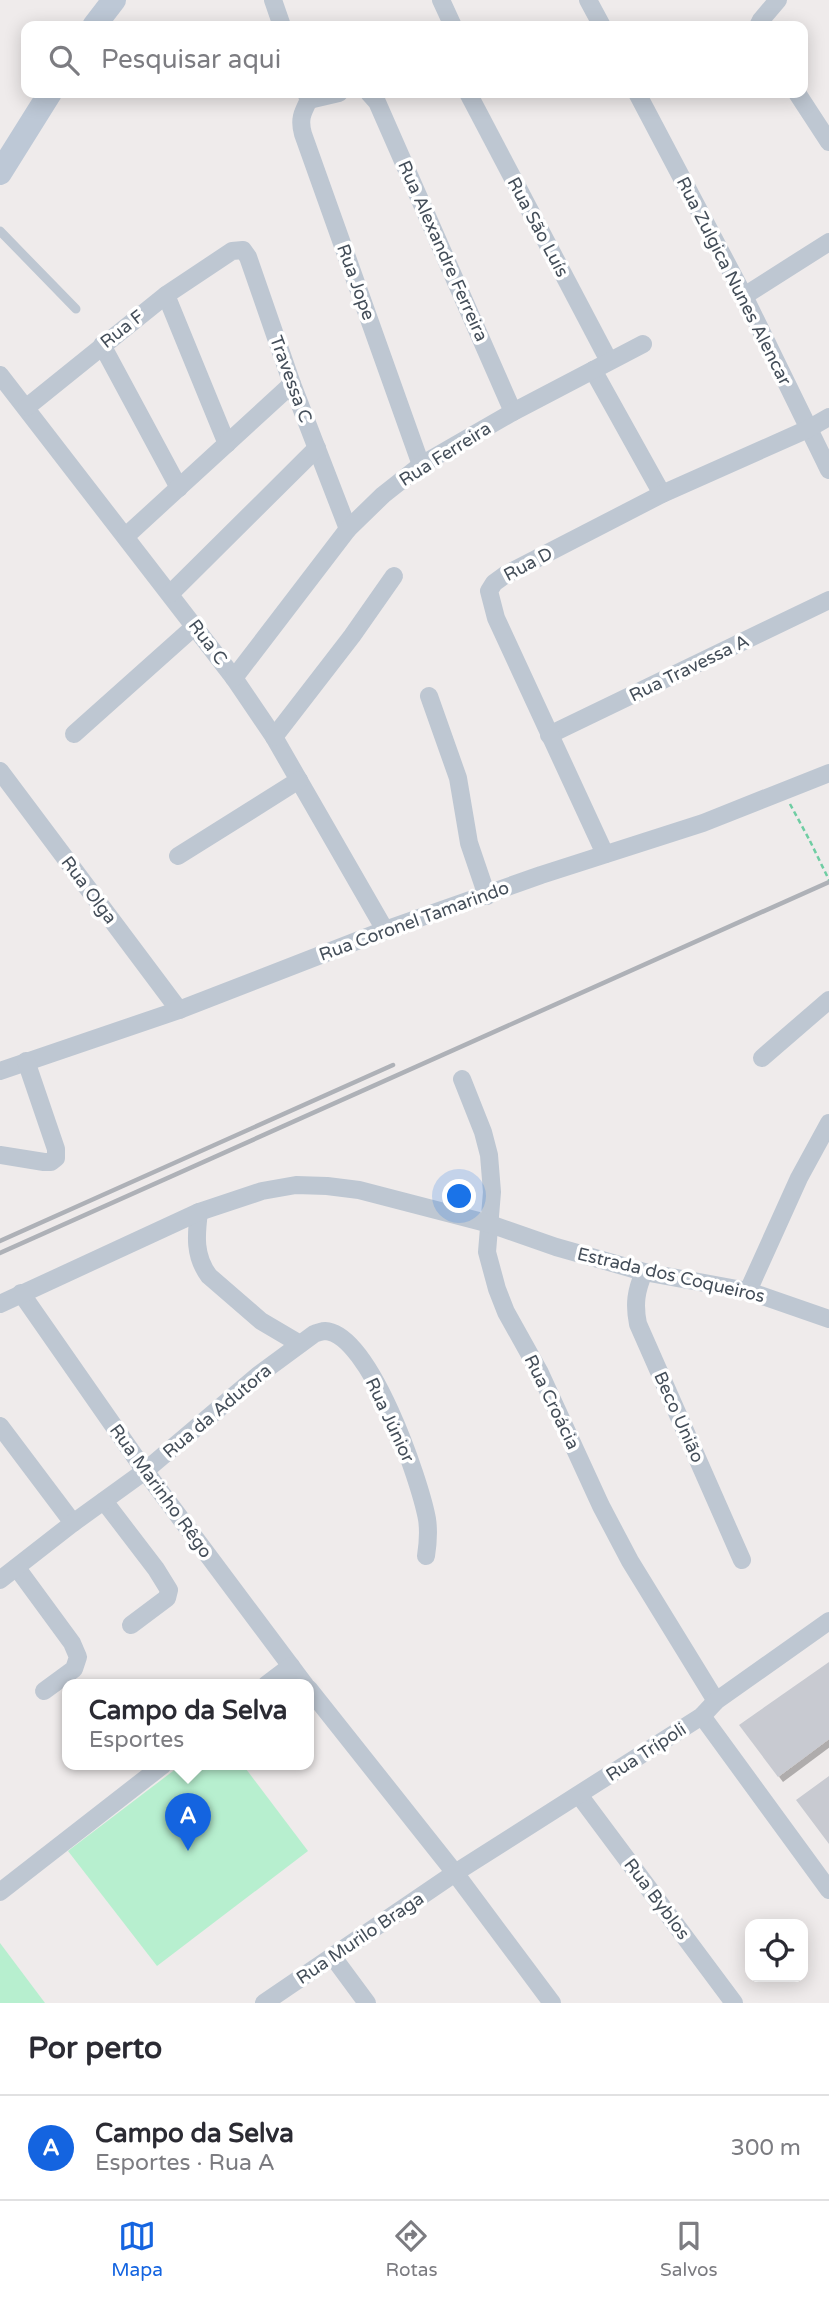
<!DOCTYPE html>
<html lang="pt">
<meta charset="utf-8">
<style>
:root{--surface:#fff;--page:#f2f2f3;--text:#2b2b33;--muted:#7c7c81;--line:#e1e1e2;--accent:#1464e0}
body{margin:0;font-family:"Varela Round",sans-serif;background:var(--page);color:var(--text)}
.controls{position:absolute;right:21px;bottom:21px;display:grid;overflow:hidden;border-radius:14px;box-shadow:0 4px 18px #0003}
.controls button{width:63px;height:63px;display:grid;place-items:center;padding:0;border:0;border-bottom:2px solid var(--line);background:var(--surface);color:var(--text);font:35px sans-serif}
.you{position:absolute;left:460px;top:1197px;width:24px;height:24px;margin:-18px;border:5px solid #fff;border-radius:50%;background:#1a73e8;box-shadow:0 0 0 10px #1a73e833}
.badge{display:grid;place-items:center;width:46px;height:46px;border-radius:50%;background:var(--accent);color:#fff;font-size:23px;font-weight:700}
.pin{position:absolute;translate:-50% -58px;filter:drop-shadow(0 2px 4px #0008)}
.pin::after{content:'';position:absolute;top:37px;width:24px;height:21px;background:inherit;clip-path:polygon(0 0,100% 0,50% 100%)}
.popup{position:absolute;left:62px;top:1679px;width:252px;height:91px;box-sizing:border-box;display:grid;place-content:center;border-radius:14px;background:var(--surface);filter:drop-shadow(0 2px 5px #0005);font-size:23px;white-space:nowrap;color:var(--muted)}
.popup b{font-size:26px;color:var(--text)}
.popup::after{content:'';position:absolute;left:50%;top:100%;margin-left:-14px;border:14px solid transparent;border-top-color:var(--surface)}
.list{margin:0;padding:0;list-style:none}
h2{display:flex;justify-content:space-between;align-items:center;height:91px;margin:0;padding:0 28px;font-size:30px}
h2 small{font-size:23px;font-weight:400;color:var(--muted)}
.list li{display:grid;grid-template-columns:46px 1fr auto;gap:21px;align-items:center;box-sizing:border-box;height:105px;padding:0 28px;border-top:2px solid var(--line)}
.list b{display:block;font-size:26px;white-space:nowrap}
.list p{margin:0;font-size:23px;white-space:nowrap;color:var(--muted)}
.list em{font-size:23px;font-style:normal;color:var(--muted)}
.icon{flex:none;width:38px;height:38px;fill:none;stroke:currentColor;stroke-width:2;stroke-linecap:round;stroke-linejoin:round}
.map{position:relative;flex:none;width:829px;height:2003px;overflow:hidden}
.search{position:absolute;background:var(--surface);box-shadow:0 4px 18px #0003;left:21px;right:21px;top:21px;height:77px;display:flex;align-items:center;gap:18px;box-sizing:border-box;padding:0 24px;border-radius:14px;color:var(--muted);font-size:26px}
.sheet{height:196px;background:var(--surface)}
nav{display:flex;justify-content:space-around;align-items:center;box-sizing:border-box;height:98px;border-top:2px solid var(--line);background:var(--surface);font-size:19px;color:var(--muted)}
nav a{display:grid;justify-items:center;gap:4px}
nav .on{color:var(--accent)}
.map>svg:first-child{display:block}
</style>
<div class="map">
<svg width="829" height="2003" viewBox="0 0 829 2003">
<defs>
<filter id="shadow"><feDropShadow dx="5" dy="5" stdDeviation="0" flood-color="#0004"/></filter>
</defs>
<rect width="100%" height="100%" fill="#efebeb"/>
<!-- green -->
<g fill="#b7efcf">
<polygon points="181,1765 243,1765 308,1851 157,1966 68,1851"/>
<polygon points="0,1943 45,2003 0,2003"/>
</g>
<!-- building -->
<g fill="#c8cad1" filter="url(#shadow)">
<polygon points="829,1662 829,1739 778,1777 739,1725"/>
<polygon points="829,1776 829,1844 796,1800"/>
</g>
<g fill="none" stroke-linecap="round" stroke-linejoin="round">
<!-- path -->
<polyline stroke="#6fcda3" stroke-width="2.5" stroke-dasharray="5 3.5" stroke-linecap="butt" points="790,804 810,841"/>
<!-- lane -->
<polyline stroke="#bec7d2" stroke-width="9" points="0,231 76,309"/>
<!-- street -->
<g stroke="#bec7d2" stroke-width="18">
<polyline points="273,0 282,26"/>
<polyline points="441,0 453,26"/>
<polyline points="588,0 602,26"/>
<polyline points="758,26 761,20 778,0"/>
<polyline points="306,93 309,100 339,93"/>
<polyline points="369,93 377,102 513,412"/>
<polyline points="468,93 609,361"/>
<polyline points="637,93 744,296 829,470"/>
<polyline points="797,93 829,142"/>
<path d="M309,100C302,113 299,120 303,134L421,465"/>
<polyline points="166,295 227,444"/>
<polyline points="744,296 829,242"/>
<polyline points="102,345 179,488"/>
<polyline points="593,370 662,494"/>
<polyline points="0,375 234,678 274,737 385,930"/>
<polyline points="27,407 166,295 232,251 243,250 248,257 292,384 348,529"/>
<polyline points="126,536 292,384"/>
<polyline points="170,594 317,448"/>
<polyline points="234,678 348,529 383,495 421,465 513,412 643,344"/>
<polyline points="429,696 458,778 469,843 487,896"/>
<polyline points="74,734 195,626"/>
<polyline points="549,735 829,600"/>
<polyline points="274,737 352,636 394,576"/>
<polyline points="0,771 179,1010"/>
<polyline points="605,854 496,618 489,591 494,583 505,575 662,494 808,429 829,417"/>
<polyline points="178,856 299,780"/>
<polyline points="762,1058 829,1000"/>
<polyline points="0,1071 179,1010 385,930 541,875 703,823 829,773"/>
<polyline points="462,1079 483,1132 489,1155 492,1192 487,1252 497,1289 506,1312 540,1373 601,1506 630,1561 716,1701"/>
<polyline points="0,1155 44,1162 51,1162 56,1158 56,1149 26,1061"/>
<path d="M199,1212C196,1235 194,1256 209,1276L261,1321L300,1344"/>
<path d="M644,1272C636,1291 634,1304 638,1324L742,1560"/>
<polyline points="748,1291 799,1178 829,1123"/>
<polyline points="21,1293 145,1471 305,1685"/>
<polyline points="0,1304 199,1212 262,1191 296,1185 327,1186 359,1190 490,1224 556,1247 644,1272 748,1291 829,1319"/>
<polyline points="0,1426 73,1523"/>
<polyline points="104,1501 156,1569 169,1590 167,1598 131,1625"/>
<polyline points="17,1568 72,1643 78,1657 74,1669 44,1691"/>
<path d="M0,1580L73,1523L145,1471L257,1376L314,1334C316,1333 323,1331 325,1331C370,1333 420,1481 427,1519C429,1532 428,1543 426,1556"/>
<polyline points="266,1685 291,1666"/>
<polyline points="309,1689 455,1873 552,2003"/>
<polyline points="702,1716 829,1890"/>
<polyline points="579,1795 734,2003"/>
<polyline points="0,1892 163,1765"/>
<polyline points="333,1957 367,2003"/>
<polyline points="264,2003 455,1873 702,1716 716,1701 829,1621"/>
</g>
<!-- secondary -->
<g stroke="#bdc8d6" stroke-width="24">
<polyline points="94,26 114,0"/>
<polyline points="0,173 50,93"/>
</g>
<!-- rail -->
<g stroke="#aeb1b7" stroke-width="4.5">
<polyline points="0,1241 393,1065"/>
<polyline points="0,1253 829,882"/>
</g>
<!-- path-bridge -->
<polyline stroke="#6fcda3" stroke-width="2.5" stroke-dasharray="5 3.5" stroke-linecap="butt" points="810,841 829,880"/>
</g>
<g text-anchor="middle" stroke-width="7" stroke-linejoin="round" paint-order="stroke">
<!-- street labels -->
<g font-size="18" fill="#444e59" stroke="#fff">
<text transform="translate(538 227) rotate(62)" y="6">Rua São Luís</text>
<text transform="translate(443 251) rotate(66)" y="6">Rua Alexandre Ferreira</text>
<text transform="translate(734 281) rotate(63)" y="6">Rua Zulgica Nunes Alencar</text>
<text transform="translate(356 282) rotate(70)" y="6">Rua Jope</text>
<text transform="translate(122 329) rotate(-38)" y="6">Rua F</text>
<text transform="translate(291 379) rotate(70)" y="6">Travessa C</text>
<text transform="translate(445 454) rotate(-32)" y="6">Rua Ferreira</text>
<text transform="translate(528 564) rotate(-28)" y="6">Rua D</text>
<text transform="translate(208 642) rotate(53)" y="6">Rua C</text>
<text transform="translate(689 668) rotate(-26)" y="6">Rua Travessa A</text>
<text transform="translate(89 890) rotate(53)" y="6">Rua Olga</text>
<text transform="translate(414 921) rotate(-20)" y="6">Rua Coronel Tamarindo</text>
<text transform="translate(671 1275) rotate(13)" y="6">Estrada dos Coqueiros</text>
<text transform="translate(552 1402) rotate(64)" y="6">Rua Croácia</text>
<text transform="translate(217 1411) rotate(-40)" y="6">Rua da Adutora</text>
<text transform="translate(679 1417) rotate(66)" y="6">Beco União</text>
<text transform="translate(390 1420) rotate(65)" y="6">Rua Júnior</text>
<text transform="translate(161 1491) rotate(54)" y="6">Rua Marinho Rêgo</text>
<text transform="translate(646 1752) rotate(-33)" y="6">Rua Trípoli</text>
<text transform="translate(657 1899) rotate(53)" y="6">Rua Byblos</text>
<text transform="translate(360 1938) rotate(-34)" y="6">Rua Murilo Braga</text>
</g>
</g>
</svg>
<div class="controls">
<button><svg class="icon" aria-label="locate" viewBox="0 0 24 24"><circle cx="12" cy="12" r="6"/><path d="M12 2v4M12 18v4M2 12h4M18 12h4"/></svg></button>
</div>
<div class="you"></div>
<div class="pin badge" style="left:188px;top:1851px">A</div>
<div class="popup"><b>Campo da Selva</b>Esportes</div>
<div class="search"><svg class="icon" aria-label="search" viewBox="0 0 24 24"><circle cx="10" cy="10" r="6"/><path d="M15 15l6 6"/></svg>Pesquisar aqui</div>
</div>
<section class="sheet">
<h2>Por perto<small></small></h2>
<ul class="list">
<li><span class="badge">A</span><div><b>Campo da Selva</b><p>Esportes · Rua A</p></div><em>300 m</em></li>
</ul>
</section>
<nav>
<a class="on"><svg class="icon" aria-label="map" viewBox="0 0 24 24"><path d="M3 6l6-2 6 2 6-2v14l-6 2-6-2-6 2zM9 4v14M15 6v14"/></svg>Mapa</a>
<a><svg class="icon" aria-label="directions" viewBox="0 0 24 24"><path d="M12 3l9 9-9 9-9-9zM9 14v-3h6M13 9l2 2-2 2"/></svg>Rotas</a>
<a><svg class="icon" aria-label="saved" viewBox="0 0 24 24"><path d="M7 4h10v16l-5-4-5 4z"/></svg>Salvos</a>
</nav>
